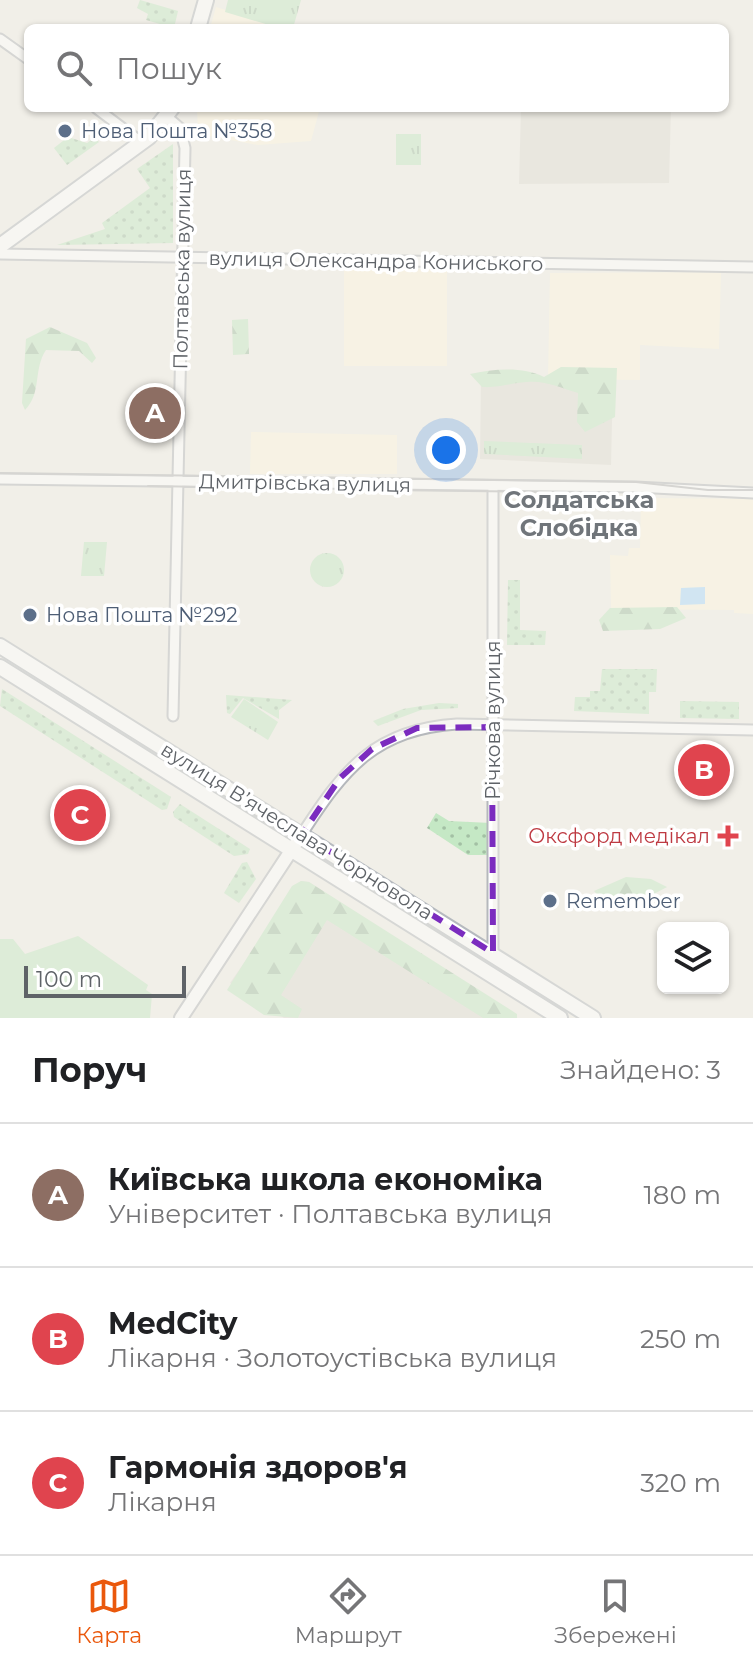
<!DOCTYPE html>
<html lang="uk">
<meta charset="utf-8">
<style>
:root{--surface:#fff;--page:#f6f6f6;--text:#202124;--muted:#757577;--line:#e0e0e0;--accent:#ea580c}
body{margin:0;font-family:Montserrat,sans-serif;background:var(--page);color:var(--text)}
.controls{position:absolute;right:24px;bottom:24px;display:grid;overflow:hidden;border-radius:12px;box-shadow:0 2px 6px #0004}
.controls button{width:72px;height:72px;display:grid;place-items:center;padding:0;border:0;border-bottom:2px solid var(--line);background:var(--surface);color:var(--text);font:40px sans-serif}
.scale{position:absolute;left:24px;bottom:20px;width:162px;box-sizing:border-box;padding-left:8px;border:4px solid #5f6368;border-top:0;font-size:22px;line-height:28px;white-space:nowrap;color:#5f6368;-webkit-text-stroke:6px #fff;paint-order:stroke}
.you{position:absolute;left:446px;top:450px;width:28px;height:28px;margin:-20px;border:6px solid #fff;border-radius:50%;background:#1a73e8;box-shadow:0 0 0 12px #1a73e833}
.badge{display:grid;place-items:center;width:52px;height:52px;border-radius:50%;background:var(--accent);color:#fff;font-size:26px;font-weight:700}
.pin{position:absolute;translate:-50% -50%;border:4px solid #fff;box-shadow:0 2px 8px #0006}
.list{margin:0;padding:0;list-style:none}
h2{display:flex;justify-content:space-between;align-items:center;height:104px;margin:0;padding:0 32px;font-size:34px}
h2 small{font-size:26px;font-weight:400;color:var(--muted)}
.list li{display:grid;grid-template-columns:52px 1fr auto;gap:24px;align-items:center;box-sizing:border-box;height:144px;padding:0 32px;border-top:2px solid var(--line)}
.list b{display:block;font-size:30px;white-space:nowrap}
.list p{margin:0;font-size:26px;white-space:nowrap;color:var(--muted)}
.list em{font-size:26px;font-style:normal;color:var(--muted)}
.icon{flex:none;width:44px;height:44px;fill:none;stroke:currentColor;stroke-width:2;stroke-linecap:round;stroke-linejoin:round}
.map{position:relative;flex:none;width:753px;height:1018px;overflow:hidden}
.search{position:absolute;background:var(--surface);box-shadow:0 2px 6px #0004;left:24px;right:24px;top:24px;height:88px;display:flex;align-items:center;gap:20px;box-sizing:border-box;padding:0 28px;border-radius:12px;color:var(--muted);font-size:30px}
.sheet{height:536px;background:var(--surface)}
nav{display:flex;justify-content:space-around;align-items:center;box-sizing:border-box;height:112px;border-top:2px solid var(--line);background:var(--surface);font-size:22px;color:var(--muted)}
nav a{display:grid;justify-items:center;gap:4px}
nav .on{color:var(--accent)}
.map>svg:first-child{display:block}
</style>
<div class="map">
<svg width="753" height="1018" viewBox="0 0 753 1018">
<defs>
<pattern id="grass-dots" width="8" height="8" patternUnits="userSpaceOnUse" patternTransform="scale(2)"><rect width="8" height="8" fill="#c5e8c5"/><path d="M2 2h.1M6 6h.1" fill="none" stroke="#a3c0a4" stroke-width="1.8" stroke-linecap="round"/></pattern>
<pattern id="forest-firs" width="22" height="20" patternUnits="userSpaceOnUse" patternTransform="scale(2)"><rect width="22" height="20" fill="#c5e8c5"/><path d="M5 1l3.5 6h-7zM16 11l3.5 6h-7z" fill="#a3c0a4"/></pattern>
<pattern id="park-tufts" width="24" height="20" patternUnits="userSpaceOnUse" patternTransform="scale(2)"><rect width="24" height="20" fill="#c5e8c5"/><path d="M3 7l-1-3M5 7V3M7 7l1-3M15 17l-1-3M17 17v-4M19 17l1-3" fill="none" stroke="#a3c0a4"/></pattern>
</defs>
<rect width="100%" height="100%" fill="#f1efe8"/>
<!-- commercial -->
<g fill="#fef7e0">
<polygon points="216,7 286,28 210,28"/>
<polygon points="197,108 320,108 311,141 258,145 198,134"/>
<polygon points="344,268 447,270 447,366 344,366"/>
<polygon points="721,272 719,349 640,345 640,380 548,379 550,273"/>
<polygon points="251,432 397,435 397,474 250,474"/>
<polygon points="641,498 753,499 753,614 734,613 734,610 611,609 610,555 628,556 629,548 640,548"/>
</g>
<!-- education -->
<g fill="#e1ded6">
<polygon points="521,108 671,108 669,183 519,184"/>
<polygon points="481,378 613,379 611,465 480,459"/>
<polygon points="301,881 309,882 515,1018 284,1018 230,983"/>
</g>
<!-- grass -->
<g fill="url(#grass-dots)">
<polygon points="140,0 178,11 174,28 146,20 148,14 137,8"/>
<polygon points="68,137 87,143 94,138 99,142 67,165 54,148"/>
<polygon points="173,144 173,243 57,245 105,229 102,223 150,188 137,169"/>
<polygon points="508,580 520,580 520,630 546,631 545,645 507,645"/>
<polygon points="602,669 657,669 656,692 649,692 649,714 574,711 575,697 590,697 590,691 600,691"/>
<polygon points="2,689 171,797 167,809 162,810 0,706"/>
<polygon points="226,695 292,700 279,710 279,719 243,698 230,714 227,713"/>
<polygon points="680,701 739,702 739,719 680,718"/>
<polygon points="439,703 458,704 458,708 421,710 378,726 373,721 403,709"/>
<polygon points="180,804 250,849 248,854 234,856 174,817 173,812"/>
<polygon points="436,813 449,821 491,823 490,855 468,855 427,828"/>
<polygon points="247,862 256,879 239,903 224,893 242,863"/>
</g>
<!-- forest -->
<g fill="url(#forest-firs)">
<polygon points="248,319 249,354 233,355 232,320"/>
<path d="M50,327L87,343L96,358L92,363L79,351L46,350C33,369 42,393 25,410L22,403L26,339Z"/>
<path d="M561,367L617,368L615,417L585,432L577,422L578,393C561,388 545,380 527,382C511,383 499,388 482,387L470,374C494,369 522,366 544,377Z"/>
<polygon points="677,607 686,618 660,629 603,631 599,620 610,608"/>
<polygon points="626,877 651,879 667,887 650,896 645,907 610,908 594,891"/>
<polygon points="301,881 309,882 517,1014 517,1018 483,1018 327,920 281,995 302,1009 298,1018 264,1015 227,990 292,886"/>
</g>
<!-- park -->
<g fill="url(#park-tufts)">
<polygon points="228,0 301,0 293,28 279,28 225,12"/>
<rect x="396" y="134" width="25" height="31"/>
<polygon points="484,441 582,445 582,459 484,454"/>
<polygon points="84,542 107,542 104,576 81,576"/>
<circle cx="327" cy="570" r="17"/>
<polygon points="244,699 278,722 268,740 231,717"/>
</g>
<!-- pitch -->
<polygon fill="#c5e8c5" points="78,936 148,985 146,990 152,994 150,1018 0,1018 0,939 13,939 25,954"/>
<!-- water -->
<polygon fill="#aadaff" points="705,587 705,604 680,605 681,588"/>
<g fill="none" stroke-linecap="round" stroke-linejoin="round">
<!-- minor casing -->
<g stroke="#b5b8bc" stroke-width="13">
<g id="minor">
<polyline points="0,39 28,59"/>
<polyline points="96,108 141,142"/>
<polyline points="167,117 180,128 185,148 173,716"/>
<polyline points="0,254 753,267"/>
<polyline points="0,479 635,487 753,493"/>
<polyline points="493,487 493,953"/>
<path d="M302,834C344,769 375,729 457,724L753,730"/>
</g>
</g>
<!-- tertiary casing -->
<g stroke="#b5b8bc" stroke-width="16">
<polyline id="tertiary" points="181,1018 302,834"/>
</g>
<!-- secondary casing -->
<g stroke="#b6babf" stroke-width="18">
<g id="secondary">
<polyline points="198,28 206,0"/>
<polyline points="0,246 149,137 172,108"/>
<polyline points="0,646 593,1018"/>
<polyline points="0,667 560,1018"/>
</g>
</g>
<!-- minor -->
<use href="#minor" stroke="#fff" stroke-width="9"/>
<!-- tertiary -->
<use href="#tertiary" stroke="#fff" stroke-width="12"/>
<!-- secondary -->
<use href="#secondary" stroke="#fff" stroke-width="14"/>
<!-- tram -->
<g stroke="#b6b7b8" stroke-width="2">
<polyline points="0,473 636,482 708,490 753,490"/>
<polyline points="148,486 272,488"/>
<polyline points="384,490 548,492"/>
</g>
</g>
<!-- marked area -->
<path d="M0 0H753V1018H0ZM492,727L493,953L302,834L340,778L372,749L417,728Z" fill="#f1efe8" fill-opacity=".55" fill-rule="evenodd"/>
<path fill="none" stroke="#7b2cbf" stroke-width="6" stroke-dasharray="16 10" stroke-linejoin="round" d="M492,727L493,953L302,834L340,778L372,749L417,728Z"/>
<!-- markers -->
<g fill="#5c6f8a" stroke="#fff" stroke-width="3">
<circle cx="65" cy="131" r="8"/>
<circle cx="30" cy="615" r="8"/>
<circle cx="550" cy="901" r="8"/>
</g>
<path fill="#e0444e" stroke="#fff" stroke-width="3" d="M724 824h8v8h8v8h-8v8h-8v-8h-8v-8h8z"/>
<g text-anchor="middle" stroke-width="7" stroke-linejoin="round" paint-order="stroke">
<!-- service labels -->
<g font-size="20" fill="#4e5e75" stroke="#fff" text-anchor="start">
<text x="81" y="138">Нова Пошта №358</text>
<text x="46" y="622">Нова Пошта №292</text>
<text x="566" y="908">Remember</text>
</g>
<!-- street labels -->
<g font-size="20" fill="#5f6368" stroke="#fff">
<text transform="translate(376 261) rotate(1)" y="7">вулиця Олександра Кониського</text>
<text transform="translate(182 269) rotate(-89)" y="7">Полтавська вулиця</text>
<text transform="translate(305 483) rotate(1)" y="7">Дмитрівська вулиця</text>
<text transform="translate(493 720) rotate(-90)" y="7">Річкова вулиця</text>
<text transform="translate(297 831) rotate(32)" y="7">вулиця Вʼячеслава Чорновола</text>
</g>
<!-- health labels -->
<g font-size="20" fill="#be3a42" stroke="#fff" text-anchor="end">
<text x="710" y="843">Оксфорд медікал</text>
</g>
<!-- quarter labels -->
<g font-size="24" font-weight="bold" fill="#70757a" stroke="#fff">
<text x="579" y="508">Солдатська<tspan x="579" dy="28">Слобідка</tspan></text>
</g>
</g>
</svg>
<div class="controls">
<button><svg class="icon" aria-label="layers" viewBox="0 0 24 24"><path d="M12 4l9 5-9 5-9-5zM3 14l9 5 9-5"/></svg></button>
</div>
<div class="scale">100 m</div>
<div class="you"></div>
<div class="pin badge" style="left:155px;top:413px;background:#8d6e63">A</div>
<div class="pin badge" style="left:704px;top:770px;background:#e0444e">B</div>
<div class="pin badge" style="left:80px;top:815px;background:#e0444e">C</div>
<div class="search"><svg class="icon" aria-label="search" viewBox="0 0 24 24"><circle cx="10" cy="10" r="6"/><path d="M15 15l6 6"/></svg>Пошук</div>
</div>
<section class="sheet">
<h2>Поруч<small>Знайдено: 3</small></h2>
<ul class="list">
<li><span class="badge" style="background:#8d6e63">A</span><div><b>Київська школа економіка</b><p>Університет · Полтавська вулиця</p></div><em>180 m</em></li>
<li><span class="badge" style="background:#e0444e">B</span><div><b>MedCity</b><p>Лікарня · Золотоустівська вулиця</p></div><em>250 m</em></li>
<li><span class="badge" style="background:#e0444e">C</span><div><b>Гармонія здоров'я</b><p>Лікарня</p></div><em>320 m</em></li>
</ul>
</section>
<nav>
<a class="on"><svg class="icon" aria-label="map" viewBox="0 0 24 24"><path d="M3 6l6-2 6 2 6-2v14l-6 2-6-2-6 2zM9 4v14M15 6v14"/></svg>Карта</a>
<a><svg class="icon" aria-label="directions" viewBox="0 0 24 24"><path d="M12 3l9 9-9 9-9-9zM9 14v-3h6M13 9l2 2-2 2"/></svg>Маршрут</a>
<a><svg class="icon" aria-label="saved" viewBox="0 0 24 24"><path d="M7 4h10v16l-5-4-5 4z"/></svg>Збережені</a>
</nav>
